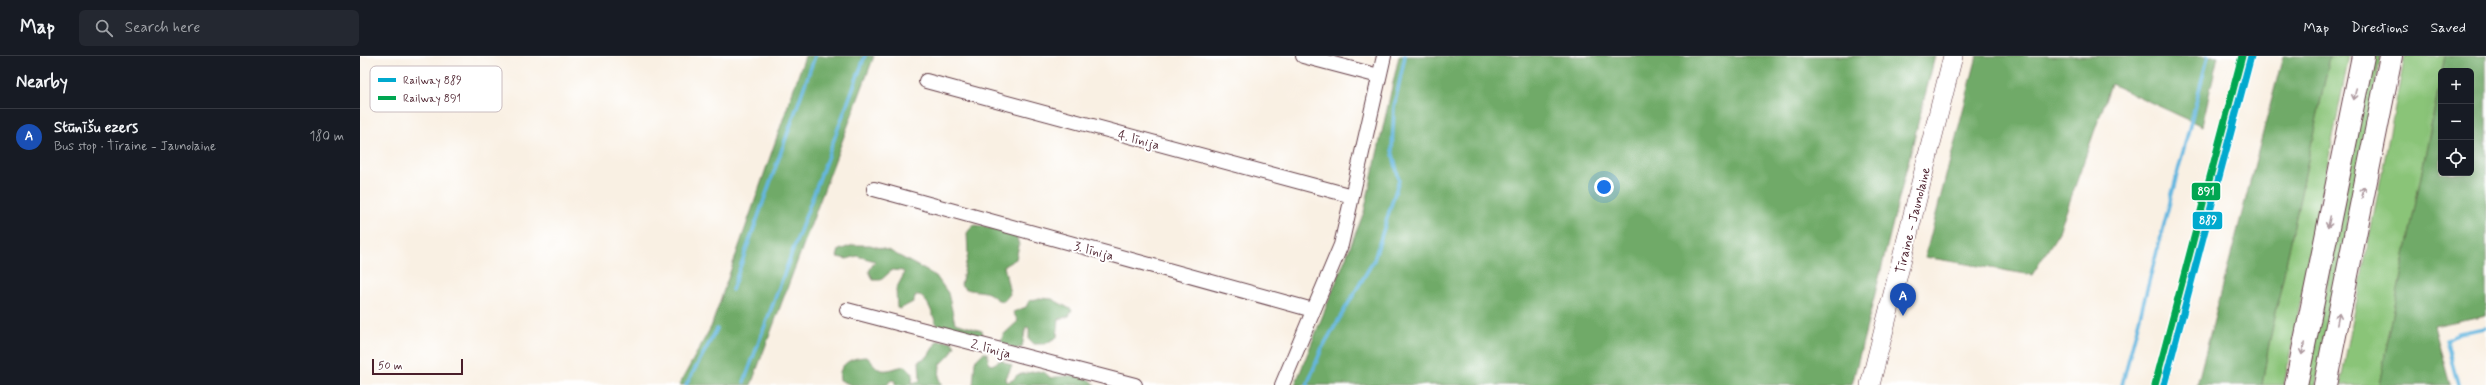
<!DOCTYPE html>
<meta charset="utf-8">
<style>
:root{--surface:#171b24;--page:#242831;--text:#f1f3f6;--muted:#9ea1a6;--line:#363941;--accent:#0f766e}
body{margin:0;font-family:Mynerve,sans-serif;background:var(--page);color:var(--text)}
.controls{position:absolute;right:12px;top:12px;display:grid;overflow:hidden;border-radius:6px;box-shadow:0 4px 16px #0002}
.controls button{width:36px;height:36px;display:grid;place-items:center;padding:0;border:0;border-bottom:1px solid var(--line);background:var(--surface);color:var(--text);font:20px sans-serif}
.scale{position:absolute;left:12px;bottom:10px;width:91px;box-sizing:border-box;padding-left:4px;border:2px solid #4a1f2b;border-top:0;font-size:11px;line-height:14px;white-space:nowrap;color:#4a1f2b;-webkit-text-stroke:3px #fff;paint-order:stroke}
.you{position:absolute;left:1244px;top:131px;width:14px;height:14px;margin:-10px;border:3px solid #fff;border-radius:50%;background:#1a73e8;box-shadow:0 0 0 6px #1a73e833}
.badge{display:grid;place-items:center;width:26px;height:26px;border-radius:50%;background:var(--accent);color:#fff;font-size:13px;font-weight:700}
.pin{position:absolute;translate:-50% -33px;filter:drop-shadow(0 1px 2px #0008)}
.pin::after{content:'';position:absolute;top:21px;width:14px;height:12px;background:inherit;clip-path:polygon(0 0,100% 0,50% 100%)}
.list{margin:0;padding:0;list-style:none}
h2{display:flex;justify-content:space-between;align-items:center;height:52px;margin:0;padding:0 16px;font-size:17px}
h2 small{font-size:13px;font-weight:400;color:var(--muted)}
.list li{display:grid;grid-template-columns:26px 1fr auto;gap:12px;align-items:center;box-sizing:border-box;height:56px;padding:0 16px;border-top:1px solid var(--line)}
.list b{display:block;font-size:15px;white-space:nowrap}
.list p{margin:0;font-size:13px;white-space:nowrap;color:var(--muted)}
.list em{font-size:13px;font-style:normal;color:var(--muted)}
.icon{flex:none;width:22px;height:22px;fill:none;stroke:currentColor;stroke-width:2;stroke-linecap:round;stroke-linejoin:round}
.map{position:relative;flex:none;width:2126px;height:329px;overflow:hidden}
header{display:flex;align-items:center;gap:24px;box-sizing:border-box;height:56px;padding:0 20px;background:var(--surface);border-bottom:1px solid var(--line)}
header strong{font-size:19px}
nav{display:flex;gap:22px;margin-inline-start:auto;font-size:14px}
.search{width:280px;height:36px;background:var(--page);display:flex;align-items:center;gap:10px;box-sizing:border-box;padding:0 14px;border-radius:6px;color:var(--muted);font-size:15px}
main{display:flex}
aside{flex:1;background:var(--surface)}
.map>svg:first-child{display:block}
</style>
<header>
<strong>Map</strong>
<div class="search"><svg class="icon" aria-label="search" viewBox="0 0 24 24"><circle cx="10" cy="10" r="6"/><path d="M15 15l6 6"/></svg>Search here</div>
<nav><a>Map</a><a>Directions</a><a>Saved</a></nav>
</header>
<main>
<aside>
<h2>Nearby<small></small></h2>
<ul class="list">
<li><span class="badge" style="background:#1a4fb4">A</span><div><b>Stūnīšu ezers</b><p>Bus stop · Tīraine - Jaunolaine</p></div><em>180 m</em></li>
</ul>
</aside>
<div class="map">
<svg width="2126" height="329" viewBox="0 0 2126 329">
<rect width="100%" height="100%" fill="#fff"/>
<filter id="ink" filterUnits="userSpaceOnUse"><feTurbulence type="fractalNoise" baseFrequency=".025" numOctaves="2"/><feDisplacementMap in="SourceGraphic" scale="8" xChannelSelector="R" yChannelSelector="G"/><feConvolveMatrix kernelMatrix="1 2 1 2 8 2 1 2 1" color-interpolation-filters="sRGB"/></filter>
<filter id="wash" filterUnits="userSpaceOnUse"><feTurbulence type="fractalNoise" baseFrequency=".012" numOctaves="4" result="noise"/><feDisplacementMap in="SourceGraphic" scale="16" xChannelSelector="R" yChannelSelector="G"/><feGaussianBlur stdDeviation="0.9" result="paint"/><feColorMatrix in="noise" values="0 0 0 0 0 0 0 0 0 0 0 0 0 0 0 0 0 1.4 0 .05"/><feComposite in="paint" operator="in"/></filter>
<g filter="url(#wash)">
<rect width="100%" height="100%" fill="#f9f0e3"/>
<!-- green -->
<g fill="#8ac478" stroke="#6a7252">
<polygon points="1970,0 1989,0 1924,329 1902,329 1908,293"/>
<polygon points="2013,0 2021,0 1956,329 1946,329"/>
<polygon points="2045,0 2085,0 2019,329 1980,329"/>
</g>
<!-- forest -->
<g fill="#6faa68" stroke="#5c644a">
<polygon points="445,0 514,0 391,329 319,329 351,271"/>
<polygon points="1039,0 1575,0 1492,329 935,329 1004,156"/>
<polygon points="1617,0 1858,0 1842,70 1751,28 1699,176 1672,219 1565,201"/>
<polygon points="1923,0 1970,0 1908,293 1902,329 1837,329"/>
<polygon points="2085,0 2126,0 2126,259 2074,270 2090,329 2019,329 2081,21 2081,117 2111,117 2111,15 2082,15"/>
<path d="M613,169L624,170L656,179L659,189L656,203L644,210L650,238L644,245C634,245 634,238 625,236C617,234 607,236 601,229L608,198L607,177Z"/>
<path d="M493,189H510L530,195L576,220L588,237L595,267L622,275L623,279L617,283L581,275C571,262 573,248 559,239H556L553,246L540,253L537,252L536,233L544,218L543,215L532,214L521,224H513L509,215L515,205L497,200L487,203L477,201L479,194Z"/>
<polygon points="679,242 692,243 712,254 709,260 699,263 697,281 685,288 674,288 669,283 669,272 666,271 662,291 655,293 641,286 643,279 658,265 653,256 666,251 669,245"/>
<path d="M577,285H591L595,290L590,299L580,309L579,323L582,329H535V325L531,324L527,329H491L480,324C477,308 492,301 507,301C511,304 515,311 519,313C527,317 538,310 546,310L553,317L552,327L560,325L559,305L568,300Z"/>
<path d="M623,297H627L629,307L632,309L641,304L652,310L646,322L647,326L653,324L657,319L677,315L684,316L691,322C704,319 728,317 735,329H613L615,305Z"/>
</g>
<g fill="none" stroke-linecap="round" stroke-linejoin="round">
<!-- stream -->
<g stroke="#65b7e0" stroke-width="3.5">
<polyline points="372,234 455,0"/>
<polyline points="384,326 505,0"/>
<polyline points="326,329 357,273"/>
<polyline points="947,329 962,292 1014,204 1039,124 1032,94 1034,51 1045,0"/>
<polyline points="1762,329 1848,0"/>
<polyline points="2098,329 2086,284 2099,277 2126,272"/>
</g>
</g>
</g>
<g filter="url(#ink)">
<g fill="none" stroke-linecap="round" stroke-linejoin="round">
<!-- street casing -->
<g stroke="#643e47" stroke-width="16">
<g id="street">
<polyline points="943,0 1019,20"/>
<polyline points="566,25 992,140"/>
<polyline points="514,133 953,254"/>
<polyline points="487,254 775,329"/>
<polyline points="922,329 981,189 1024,0"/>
</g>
</g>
<!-- secondary casing -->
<g stroke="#643e47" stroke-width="20">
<polyline id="secondary" points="1510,329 1593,0"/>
</g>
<!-- highway casing -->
<g stroke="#643e47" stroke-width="24">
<g id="highway">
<polyline points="1936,329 2003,0"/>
<polyline points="1965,329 2031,0"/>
</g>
</g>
<!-- street -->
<use href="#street" stroke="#fff" stroke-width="14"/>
<!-- secondary -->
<use href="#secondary" stroke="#fff" stroke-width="19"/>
<!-- highway -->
<use href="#highway" stroke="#fff" stroke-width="22"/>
<!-- rail-1 casing -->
<g stroke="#fff" stroke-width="10">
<polyline id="rail-1" points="1804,329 1891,0"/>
</g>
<!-- rail-2 casing -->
<g stroke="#fff" stroke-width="10">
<polyline id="rail-2" points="1795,329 1882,0"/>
</g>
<!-- rail-1 -->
<use href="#rail-1" stroke="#00a9ce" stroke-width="7"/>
<!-- rail-2 -->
<use href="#rail-2" stroke="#00a651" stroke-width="7"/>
</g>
<!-- one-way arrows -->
<defs><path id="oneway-shaft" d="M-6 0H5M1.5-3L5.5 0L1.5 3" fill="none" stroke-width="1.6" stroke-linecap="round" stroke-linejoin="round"/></defs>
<g stroke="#ae9aa0">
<use href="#oneway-shaft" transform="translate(1995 38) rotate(102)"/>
<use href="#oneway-shaft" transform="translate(2003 136) rotate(-79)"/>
<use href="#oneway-shaft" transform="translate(1969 166) rotate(102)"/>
<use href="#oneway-shaft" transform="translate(1978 263) rotate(-79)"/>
<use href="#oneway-shaft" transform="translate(1943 293) rotate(102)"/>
</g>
</g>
<g text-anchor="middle" stroke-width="4" stroke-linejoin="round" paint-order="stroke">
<!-- street labels -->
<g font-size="13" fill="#4a1f2b" stroke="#fff">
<text transform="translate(779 83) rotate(15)" y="5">4. līnija</text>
<text transform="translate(1552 164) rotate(-76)" y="5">Tīraine - Jaunolaine</text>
<text transform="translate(734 194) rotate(15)" y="5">3. līnija</text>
<text transform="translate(631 292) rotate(15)" y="5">2. līnija</text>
</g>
</g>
<!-- legend -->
<rect x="10" y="10" width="132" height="46" rx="6" fill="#fff" stroke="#c9bcbf" stroke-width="1"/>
<rect x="18" y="22" width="18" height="4" fill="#00a9ce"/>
<rect x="18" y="40" width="18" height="4" fill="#00a651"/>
<g font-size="11" fill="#4a1f2b">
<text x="43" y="28">Railway 889</text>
<text x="43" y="46">Railway 891</text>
</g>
<g stroke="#fff" stroke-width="1.5">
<rect x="1831" y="126" width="30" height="19" rx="4" fill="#00a651"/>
<rect x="1832" y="155" width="31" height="19" rx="4" fill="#00a9ce"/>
</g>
<g font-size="11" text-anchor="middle" font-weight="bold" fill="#fff">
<text x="1846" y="139">891</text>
<text x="1848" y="168">889</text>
</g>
</svg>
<div class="controls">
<button>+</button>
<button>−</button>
<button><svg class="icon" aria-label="locate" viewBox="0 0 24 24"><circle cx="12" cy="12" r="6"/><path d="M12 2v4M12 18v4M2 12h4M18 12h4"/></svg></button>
</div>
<div class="scale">50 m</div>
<div class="you"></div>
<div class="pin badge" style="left:1543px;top:260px;background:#1a4fb4">A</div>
</div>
</main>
